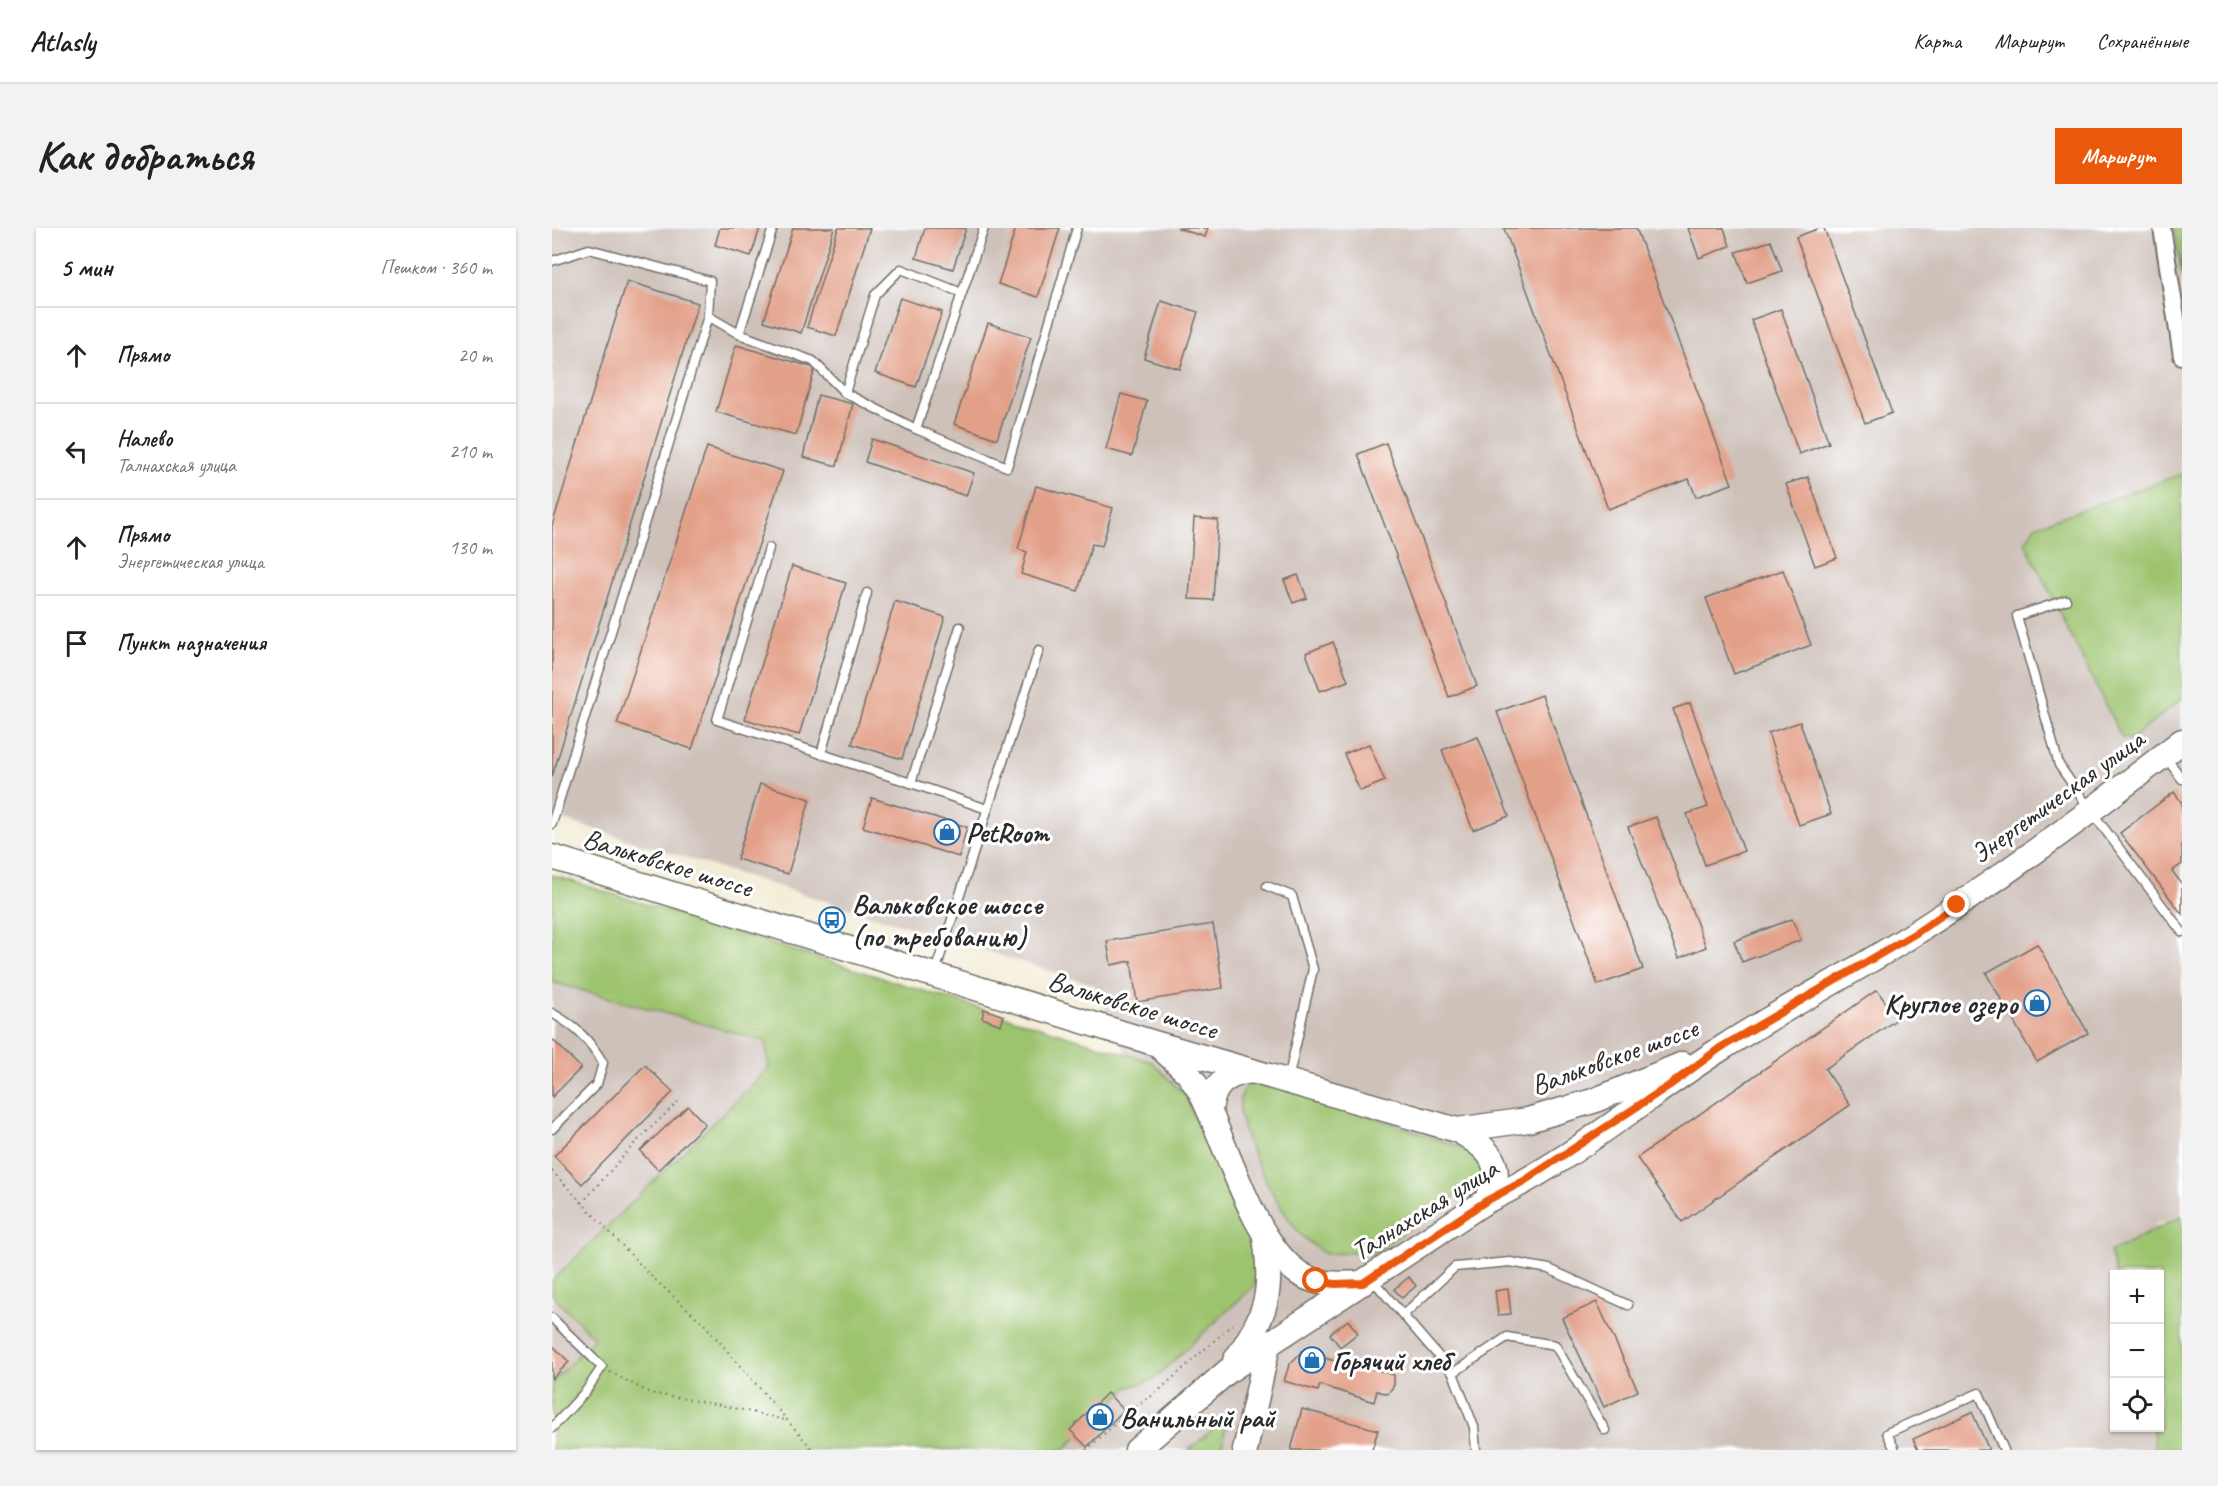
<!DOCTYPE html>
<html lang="ru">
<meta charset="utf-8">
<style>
:root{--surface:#fff;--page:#f2f2f2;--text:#202124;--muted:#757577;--line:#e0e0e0;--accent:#ea580c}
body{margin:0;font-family:Caveat,sans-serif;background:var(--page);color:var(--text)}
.controls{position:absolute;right:18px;bottom:18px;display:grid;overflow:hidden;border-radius:0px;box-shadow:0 2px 4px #0004}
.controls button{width:54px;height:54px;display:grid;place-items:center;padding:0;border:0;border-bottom:2px solid var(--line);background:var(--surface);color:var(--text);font:30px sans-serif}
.stop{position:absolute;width:18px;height:18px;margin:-14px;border:4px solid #ea580c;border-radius:50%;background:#fff}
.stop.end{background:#ea580c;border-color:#fff;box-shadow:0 2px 6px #0008}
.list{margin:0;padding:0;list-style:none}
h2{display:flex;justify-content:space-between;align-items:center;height:78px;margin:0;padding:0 24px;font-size:26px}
h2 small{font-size:20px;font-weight:400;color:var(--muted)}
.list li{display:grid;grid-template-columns:39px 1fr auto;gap:18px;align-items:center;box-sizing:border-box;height:96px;padding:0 24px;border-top:2px solid var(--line)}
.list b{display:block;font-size:22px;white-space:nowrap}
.list p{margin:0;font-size:20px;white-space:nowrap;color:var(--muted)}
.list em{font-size:20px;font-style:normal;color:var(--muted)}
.icon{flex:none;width:33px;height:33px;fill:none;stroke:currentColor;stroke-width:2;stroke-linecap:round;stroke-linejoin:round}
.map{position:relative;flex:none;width:1630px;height:1222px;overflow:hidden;border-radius:0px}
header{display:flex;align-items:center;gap:36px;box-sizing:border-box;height:84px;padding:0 30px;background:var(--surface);border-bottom:2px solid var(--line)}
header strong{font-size:28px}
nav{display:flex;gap:33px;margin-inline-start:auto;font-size:21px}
.intro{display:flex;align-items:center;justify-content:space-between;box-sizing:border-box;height:144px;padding:0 36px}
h1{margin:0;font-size:42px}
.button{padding:15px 27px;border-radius:0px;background:var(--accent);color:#fff;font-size:21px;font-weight:700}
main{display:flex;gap:36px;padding:0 36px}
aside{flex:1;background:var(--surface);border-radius:0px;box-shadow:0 2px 4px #0004}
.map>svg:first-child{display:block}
</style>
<header>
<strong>Atlasly</strong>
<nav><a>Карта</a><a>Маршрут</a><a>Сохранённые</a></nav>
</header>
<div class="intro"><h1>Как добраться</h1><a class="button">Маршрут</a></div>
<main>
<aside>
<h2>5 мин<small>Пешком · 360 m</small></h2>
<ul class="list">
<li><svg class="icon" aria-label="ahead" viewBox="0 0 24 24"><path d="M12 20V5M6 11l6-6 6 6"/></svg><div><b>Прямо</b></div><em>20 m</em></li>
<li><svg class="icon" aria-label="left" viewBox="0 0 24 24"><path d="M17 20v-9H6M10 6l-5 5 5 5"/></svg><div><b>Налево</b><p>Талнахская улица</p></div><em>210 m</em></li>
<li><svg class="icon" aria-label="ahead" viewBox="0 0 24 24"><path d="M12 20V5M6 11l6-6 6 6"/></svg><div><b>Прямо</b><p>Энергетическая улица</p></div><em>130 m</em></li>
<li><svg class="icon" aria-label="arrive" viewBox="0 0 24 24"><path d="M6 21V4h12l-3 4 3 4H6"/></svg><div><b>Пункт назначения</b></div></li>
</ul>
</aside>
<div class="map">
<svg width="1630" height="1222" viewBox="0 0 1630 1222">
<rect width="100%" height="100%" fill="#fff"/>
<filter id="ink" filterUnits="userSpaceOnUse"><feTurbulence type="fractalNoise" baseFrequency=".0167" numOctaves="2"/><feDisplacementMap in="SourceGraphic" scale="12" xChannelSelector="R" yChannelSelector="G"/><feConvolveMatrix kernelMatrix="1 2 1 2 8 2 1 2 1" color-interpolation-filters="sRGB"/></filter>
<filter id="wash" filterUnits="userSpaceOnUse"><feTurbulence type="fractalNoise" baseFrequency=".008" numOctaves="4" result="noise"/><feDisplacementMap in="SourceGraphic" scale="24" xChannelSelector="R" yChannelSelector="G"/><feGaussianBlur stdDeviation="1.35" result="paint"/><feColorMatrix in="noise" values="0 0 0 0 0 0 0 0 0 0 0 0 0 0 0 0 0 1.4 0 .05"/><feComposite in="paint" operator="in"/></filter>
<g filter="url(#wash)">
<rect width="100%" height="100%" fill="#f3ecd6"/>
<!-- industrial -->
<g fill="#cec1ba" fill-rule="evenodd">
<path d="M0,0H1630V991L1603,996L1611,1032L1615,1222H493L669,1034L543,757L0,588ZM1562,1046H1608V1200H1562Z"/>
<polygon points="0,724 257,805 84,1132 18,1222 0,1222"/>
</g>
<!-- green -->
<g fill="#9cc36e" stroke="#64774c" stroke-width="1.5">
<polygon points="1622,0 1630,0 1630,47"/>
<polygon points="1630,246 1630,471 1580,511 1570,510 1473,315 1483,298"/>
<polygon points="0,647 600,834 633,867 699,1018 704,1036 704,1056 602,1151 575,1160 512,1222 0,1222 0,1155 42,1110 0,1067 0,1053 217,840 213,813 0,754"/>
<path d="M710,852L912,920L931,939L930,949L824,1024L773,1026C766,1021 758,1015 751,1009C728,985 683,904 688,871C689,867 692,862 694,858Z"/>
<polygon points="1630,988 1630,1222 1603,1222 1601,1200 1608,1200 1608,1046 1564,1046 1558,1024"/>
<polygon points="676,1188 669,1222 637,1222"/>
</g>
<g id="blocks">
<!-- building -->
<g fill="#e3a089">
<polygon points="168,0 208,0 199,28 163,17"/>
<polygon points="241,0 282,0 249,105 212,93"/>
<polygon points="286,0 318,0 284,108 255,99"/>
<polygon points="373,0 414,0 401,41 364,30"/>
<polygon points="464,0 508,0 486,69 446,56"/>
<polygon points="625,0 656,0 653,9"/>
<polygon points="952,0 1084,0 1180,256 1144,269 1137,251 1056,281"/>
<polygon points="1136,0 1172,0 1178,18 1147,30"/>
<polygon points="1268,0 1272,0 1340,185 1313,195 1244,9"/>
<polygon points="1219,13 1230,43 1195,55 1184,24"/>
<polygon points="75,53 146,75 0,549 0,298"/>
<polygon points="348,70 390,84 364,159 323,145"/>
<polygon points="609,73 646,84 628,141 592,130"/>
<polygon points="1229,81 1277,215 1247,226 1199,92"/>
<polygon points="436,95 479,109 445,211 402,196"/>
<polygon points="184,117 263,140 244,207 164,184"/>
<polygon points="569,166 595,173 580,228 554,221"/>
<polygon points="266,167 301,176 285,238 251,229"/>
<polygon points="320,211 422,245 414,268 313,234"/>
<polygon points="834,215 925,458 897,469 806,226"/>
<polygon points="155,219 231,243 140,521 65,496"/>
<polygon points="1256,249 1285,330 1263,338 1234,256"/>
<polygon points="484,258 561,280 550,318 540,316 526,363 469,346 475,324 466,321"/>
<polygon points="642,290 666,292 661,372 637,371"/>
<polygon points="240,338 294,355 247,507 193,491"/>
<polygon points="1231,342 1259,417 1182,446 1154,370"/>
<polygon points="746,347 755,370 741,375 732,352"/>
<polygon points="343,373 393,389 350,531 300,516"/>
<polygon points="781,414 796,453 768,463 754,425"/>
<polygon points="990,467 1091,741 1046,757 945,484"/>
<polygon points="1138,475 1192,623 1153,637 1135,586 1156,579 1121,481"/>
<polygon points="1248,494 1279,586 1247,597 1216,505"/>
<polygon points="926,509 957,588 921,602 890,522"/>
<polygon points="817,516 833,553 808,563 792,526"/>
<polygon points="208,556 258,571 236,646 185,631"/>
<polygon points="1622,564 1630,575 1630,636 1620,643 1630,656 1630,686 1568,605"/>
<polygon points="320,570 415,599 407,629 311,599"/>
<polygon points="1104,589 1154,719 1127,730 1076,599"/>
<polygon points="1240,691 1249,712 1190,734 1182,713"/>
<polygon points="661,696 671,760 585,774 579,733 559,737 555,713"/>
<polygon points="1485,716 1536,805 1485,834 1434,745"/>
<polygon points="1325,762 1345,791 1273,841 1298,877 1130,994 1085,930"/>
<polygon points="432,781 452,788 449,797 430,790"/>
<polygon points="0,811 29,840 0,869"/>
<polygon points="93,837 121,864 30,956 2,928"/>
<polygon points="136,878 153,896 106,942 88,923"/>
<polygon points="857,1049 864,1058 850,1070 842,1061"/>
<polygon points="956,1061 959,1086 946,1087 943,1063"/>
<polygon points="1045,1074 1086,1163 1052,1179 1010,1090"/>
<polygon points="796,1092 806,1105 788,1119 778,1106"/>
<polygon points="0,1117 17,1134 0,1151"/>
<polygon points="750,1123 809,1141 810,1137 842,1147 842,1157 836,1166 825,1163 822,1174 768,1157 766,1163 732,1153 737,1137"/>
<polygon points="555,1165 572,1182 535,1219 518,1202"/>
<polygon points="750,1181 826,1202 820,1222 739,1222"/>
<polygon points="1420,1184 1437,1222 1366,1222 1361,1211"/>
</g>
</g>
</g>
<g filter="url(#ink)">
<use href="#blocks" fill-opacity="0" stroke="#716f67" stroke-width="1.5"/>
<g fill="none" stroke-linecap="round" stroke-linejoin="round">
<!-- lane casing -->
<g stroke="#716f67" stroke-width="11">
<g id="lane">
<polyline points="0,33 37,21 158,53 156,88 187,106 261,133 293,165 364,201 455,239 525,0"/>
<polyline points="187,106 221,0"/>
<polyline points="293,165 323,67 349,41 410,65"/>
<polyline points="364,201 432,0"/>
<polyline points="217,320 165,492 359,555"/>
<polyline points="1514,372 1465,388 1507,537 1539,583 1630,704"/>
<polyline points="408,399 359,555 435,581"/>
<polyline points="269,526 315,365"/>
<polyline points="1612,527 1630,551"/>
<polyline points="0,596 156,88"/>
<polyline points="715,658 740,668 761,741 736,852"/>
<polyline points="383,744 487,422"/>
<path d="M0,785C23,798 38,812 51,835L45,856L0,901"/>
<polyline points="819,1050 901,1145 922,1199 924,1222"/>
<polyline points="851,1087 903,1039 958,1034 997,1041 1076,1077"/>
<polyline points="0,1090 50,1139 34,1163 0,1200"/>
<polyline points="901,1145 955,1109 1003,1117 1053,1202"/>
<polyline points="1343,1222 1335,1205 1427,1165 1452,1222"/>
</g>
</g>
<!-- street casing -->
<g stroke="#716f67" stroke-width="20">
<polyline id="street" points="1610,0 1630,128"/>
</g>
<!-- secondary casing -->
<g stroke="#716f67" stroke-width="27">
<g id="secondary">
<path d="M0,629L602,815L905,902C936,919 957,938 934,973"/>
<path d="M609,820L636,845L648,863C674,913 701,1016 748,1046C767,1058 789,1056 811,1055"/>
<path d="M658,883C661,856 674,846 700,843"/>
<polyline points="905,902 976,892 1041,873 1131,836"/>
<path d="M683,1133C714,1087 722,1065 713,1010"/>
<path d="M585,1222L676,1143L934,973C1017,935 1093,869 1170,820C1233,779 1301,745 1365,704C1457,645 1544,580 1630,513"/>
<polyline points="693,1222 716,1117"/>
</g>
</g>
<!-- path -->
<g stroke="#716f67" stroke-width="2" stroke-dasharray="1.5 4.5" stroke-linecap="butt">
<polyline points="0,943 97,1046 152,1096 261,1222"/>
<polyline points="30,975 83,915 129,871"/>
<polyline points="58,1144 98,1165 169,1177 233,1192"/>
<polyline points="534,1222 581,1180 603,1166 684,1093"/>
</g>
<!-- lane -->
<use href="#lane" stroke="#fff" stroke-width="8"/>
<!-- street -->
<use href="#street" stroke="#fff" stroke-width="16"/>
<!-- secondary -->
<use href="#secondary" stroke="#fff" stroke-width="24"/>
</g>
</g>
<g fill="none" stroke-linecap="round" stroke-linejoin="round" filter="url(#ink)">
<!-- route -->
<polyline stroke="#ea580c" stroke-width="8" points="764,1053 783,1056 811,1055 934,973 972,953 1118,857 1168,820 1364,705 1405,677"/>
</g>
<!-- icons -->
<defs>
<g id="shop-ring" transform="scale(1.35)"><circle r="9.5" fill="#fff" stroke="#1f6fb2" stroke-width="1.5"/><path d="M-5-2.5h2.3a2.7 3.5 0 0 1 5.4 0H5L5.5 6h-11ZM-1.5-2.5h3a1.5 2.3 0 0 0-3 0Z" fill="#1f6fb2"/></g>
<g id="bus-ring" transform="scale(1.35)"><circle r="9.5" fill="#fff" stroke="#1f6fb2" stroke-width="1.5"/><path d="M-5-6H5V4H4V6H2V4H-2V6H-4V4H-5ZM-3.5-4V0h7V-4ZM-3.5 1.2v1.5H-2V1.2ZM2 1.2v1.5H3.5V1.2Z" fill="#1f6fb2"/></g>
</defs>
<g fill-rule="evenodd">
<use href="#shop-ring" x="395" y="604"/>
<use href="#bus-ring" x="280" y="692"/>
<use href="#shop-ring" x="1485" y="775"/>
<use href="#shop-ring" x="760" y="1132"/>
<use href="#shop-ring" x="548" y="1189"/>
</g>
<g text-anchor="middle" stroke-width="6" stroke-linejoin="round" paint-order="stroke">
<!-- street labels -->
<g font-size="28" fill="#2b2b2b" stroke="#fff">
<text transform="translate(1505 568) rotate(-36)" y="10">Энергетическая улица</text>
<text transform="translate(116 634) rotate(17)" y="10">Вальковское шоссе</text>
<text transform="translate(581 776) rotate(17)" y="10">Вальковское шоссе</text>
<text transform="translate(1062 828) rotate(-20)" y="10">Вальковское шоссе</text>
<text transform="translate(872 981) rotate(-32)" y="10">Талнахская улица</text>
</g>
<!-- poi labels -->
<g font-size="28" font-weight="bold" fill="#2b2b2b" stroke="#fff" text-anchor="start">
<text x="414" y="614">PetRoom</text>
<text x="300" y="686">Вальковское шоссе<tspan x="300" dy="32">(по требованию)</tspan></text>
<text x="1466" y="785" text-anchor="end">Круглое озеро</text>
<text x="780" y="1142">Горячий хлеб</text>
<text x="568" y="1199">Ванильный рай</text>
</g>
</g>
</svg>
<div class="controls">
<button>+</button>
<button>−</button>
<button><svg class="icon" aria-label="locate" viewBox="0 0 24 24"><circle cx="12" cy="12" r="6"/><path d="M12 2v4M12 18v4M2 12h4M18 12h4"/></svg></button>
</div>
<div class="stop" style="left:764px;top:1053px"></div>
<div class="stop end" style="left:1405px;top:677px"></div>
</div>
</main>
